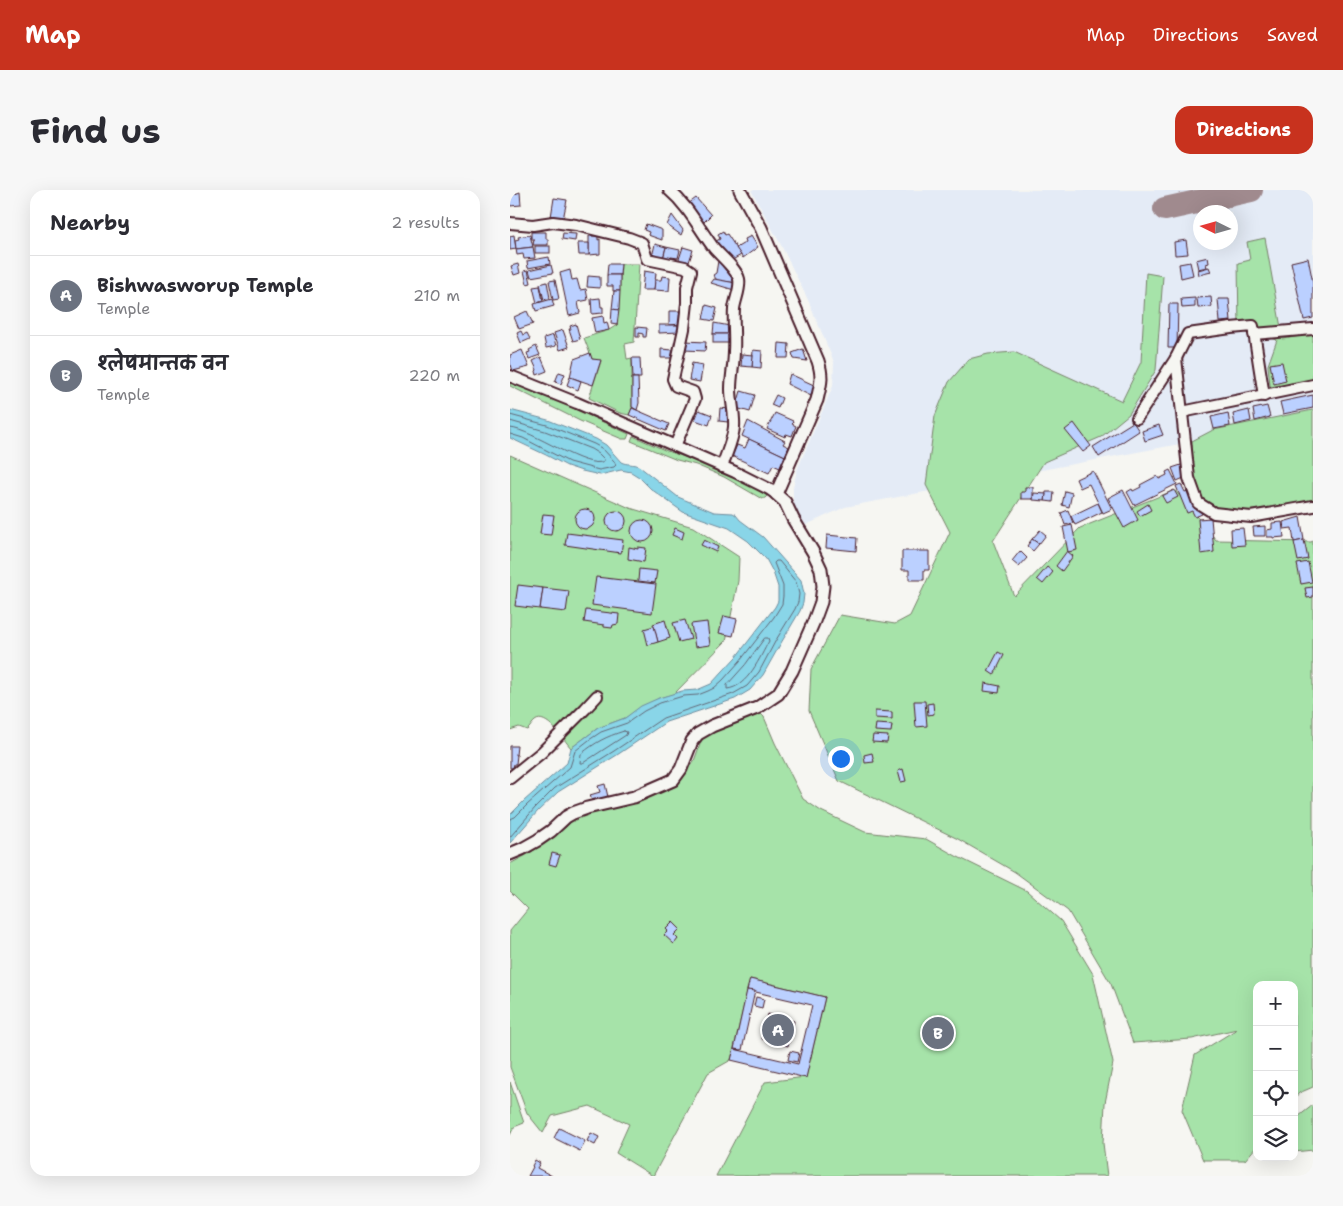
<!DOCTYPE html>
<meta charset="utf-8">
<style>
:root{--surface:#fff;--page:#f7f7f7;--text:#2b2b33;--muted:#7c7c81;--line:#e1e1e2;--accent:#c8321e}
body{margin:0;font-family:"Shantell Sans","Playpen Sans Deva",sans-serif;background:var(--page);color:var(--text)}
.controls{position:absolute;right:15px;bottom:15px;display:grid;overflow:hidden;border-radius:10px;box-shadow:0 5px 20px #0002}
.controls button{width:45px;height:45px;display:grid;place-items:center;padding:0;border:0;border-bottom:1px solid var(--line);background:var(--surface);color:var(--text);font:25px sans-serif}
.compass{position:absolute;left:683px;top:15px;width:45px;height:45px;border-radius:50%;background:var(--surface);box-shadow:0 5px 20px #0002;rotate:275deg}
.you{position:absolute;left:330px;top:568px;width:18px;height:18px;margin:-12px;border:4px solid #fff;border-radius:50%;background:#1a73e8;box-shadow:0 0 0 8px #1a73e833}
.badge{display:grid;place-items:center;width:32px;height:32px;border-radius:50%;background:var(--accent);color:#fff;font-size:16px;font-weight:700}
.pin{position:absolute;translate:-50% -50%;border:2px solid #fff;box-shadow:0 1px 5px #0006}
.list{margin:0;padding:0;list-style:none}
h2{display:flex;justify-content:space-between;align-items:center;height:65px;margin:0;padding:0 20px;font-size:21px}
h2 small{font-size:16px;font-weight:400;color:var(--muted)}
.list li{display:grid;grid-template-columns:32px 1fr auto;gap:15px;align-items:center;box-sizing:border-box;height:80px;padding:0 20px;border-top:1px solid var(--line)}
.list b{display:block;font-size:19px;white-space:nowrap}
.list p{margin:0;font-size:16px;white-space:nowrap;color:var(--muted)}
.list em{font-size:16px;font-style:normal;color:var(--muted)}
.icon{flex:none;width:28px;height:28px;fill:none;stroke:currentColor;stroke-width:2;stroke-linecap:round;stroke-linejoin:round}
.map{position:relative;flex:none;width:803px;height:986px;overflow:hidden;border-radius:15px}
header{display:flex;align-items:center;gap:30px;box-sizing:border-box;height:70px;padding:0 25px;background:var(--accent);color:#fff}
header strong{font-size:24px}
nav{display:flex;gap:28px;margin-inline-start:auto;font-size:18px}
.intro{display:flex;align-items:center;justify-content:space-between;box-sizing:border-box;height:120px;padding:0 30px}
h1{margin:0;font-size:35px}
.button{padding:12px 22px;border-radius:15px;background:var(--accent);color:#fff;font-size:18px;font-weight:700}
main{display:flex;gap:30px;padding:0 30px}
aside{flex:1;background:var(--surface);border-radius:15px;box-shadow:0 5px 20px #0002}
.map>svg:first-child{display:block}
</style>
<header>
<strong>Map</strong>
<nav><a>Map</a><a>Directions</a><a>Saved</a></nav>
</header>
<div class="intro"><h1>Find us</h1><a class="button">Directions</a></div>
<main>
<aside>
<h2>Nearby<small>2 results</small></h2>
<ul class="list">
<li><span class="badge" style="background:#6b7280">A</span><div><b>Bishwasworup Temple</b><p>Temple</p></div><em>210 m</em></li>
<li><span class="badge" style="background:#6b7280">B</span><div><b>श्लेषमान्तक वन</b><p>Temple</p></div><em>220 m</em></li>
</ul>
</aside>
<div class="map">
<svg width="803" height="986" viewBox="0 0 803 986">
<rect width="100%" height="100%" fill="#f6f6f2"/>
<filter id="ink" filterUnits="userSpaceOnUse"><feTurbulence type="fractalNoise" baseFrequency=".02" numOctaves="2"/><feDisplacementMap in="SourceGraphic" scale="10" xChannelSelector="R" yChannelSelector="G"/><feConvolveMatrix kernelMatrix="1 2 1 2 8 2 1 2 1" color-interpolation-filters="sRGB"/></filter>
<g filter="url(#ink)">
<!-- built -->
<path fill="#e4ebf6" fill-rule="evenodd" d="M241,0H803V229L335,317L296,335L287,324L283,310V298L287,280L323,196L324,172L298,110L271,55ZM691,22H721V52H691Z"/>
<!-- green -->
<g fill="#a6e3a9" stroke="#78816a">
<polygon points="755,48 773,149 803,144 803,192 761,205 758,175 767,150 729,138 728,73 740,70 737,52"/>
<polygon points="111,74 129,74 124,152 115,154 117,169 122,168 122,218 119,225 110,223 79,208 91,171 82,169 74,148 99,140 107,135"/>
<polygon points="636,83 653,86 646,180 619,224 591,247 534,272 483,351 504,406 570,338 665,300 706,350 801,352 803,351 803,897 789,903 784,909 784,795 747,795 747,956 735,970 693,970 672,920 685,865 727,839 682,849 623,853 601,794 558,721 505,682 448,649 329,591 299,521 301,479 330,425 385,434 400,426 440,342 416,295 425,226 439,192 459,169 478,164 504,162 612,211 631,172"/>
<polygon points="0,190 42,208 50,212 119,244 117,249 112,249 70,231 0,196"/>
<path d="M803,220V310C779,314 705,333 691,309C683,294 683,267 682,251L703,240Z"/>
<polygon points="123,246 157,261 202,276 240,295 257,306 255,308 252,309 214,287 186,275 167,270 121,251"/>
<path d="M0,265L120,318L183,337L229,367L228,391L216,451L164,504L149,508L115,528L88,538L61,558C54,550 36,522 25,531C22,533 20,538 17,540L9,537L0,540Z"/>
<polygon points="251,524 254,527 265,553 293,609 311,621 355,642 416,649 446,666 517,701 551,731 583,784 603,873 595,913 593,953 597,986 206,986 255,892 296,887 315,807 240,789 221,870 198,883 143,986 106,963 119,934 80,916 42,926 33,943 17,923 0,877 0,741 18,719 0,701 0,674 20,663 56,637 65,628 92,619 118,614 166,593 184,571 193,546 209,538"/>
<polygon points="0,892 14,933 4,937 0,945"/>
<polygon points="803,915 803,960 784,962 784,930"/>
</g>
<!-- water -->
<path fill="#89d5e8" stroke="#708c9c" d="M0,220L38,230L86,249L96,255L111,272C116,275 124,273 130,277L168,307L204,322L223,323L226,325L230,330L253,347L291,390L294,404L293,413L290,421L271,453L253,485L240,500L225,509L156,532L107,565L48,602L28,621L0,653V625L14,611L57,573L61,558L88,538L115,528L131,516L149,508L172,501L187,500L201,494L226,467L265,417L268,411V397L263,382L256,369L238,351L219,338L173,322L141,299L129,287L121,282L111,280L90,285L72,281L57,276L36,265L0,248Z"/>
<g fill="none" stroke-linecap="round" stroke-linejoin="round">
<!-- shore -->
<g stroke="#636877" stroke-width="1">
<polyline points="0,225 37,235 84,254 93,259 104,271 106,275 104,277 89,280 59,272 13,248 0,244"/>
<path d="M0,231L35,241L81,259L89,264L94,269V271C77,281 22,239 0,238"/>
<path d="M255,448H258L259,451C250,467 238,497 217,499V495L235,475Z"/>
<path d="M114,541L117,542L116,545L73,573H70L71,564C86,552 95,547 114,541Z"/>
<polyline points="0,629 5,627 17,615 60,577 65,561 79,550 91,542 117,533 134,521 150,513 173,506 188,505 198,501 204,498 213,490 230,471 264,427 272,414 273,406 273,396 264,373 266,371 269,371 286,392 289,404 288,412 285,419 266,450 249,482 237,496 223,504 153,528 104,561 45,598 25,618 0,647"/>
</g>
<!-- taxiway -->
<polyline stroke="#a08a8e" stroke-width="24" points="655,19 741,0"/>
</g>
<!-- building -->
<g fill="#bbd0ff" stroke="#4a1f2b">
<polygon points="10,2 11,15 0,16 0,6"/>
<polygon points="44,8 57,10 53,29 41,27"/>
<polygon points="186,8 201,25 194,32 178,14"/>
<polygon points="162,25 173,40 171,45 157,35"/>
<polygon points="136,34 152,40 152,50 138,45 139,42 134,40"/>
<polygon points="213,41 215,45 217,44 231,65 219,72 206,51 210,49 208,44"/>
<polygon points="21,42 36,42 36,49 38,49 38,55 23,55 24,49 21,49"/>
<polygon points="53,43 66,44 65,51 52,49"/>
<polygon points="4,45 6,59 0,60 0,46"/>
<polygon points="20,45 23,57 6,59 5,50 9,49 8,47"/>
<polygon points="79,46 88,46 88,50 90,49 90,64 79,65"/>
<polygon points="241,46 248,57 233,68 226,58 236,52 235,49"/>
<polygon points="676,50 678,64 665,65 664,52"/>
<polygon points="68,53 79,53 79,65 69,65"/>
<polygon points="145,54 156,57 153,69 142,67"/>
<rect x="25" y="56" width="15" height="7"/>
<polygon points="23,57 25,68 14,69 13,64 7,65 6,59"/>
<polygon points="156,57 170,60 168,68 161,67 160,71 153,69"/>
<polygon points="173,57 183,60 178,75 168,72"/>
<polygon points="39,67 40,74 18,78 17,71"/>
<polygon points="698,67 699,73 696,74 697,77 688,79 686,70"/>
<polygon points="798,68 803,93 803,128 794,130 781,72"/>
<polygon points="208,71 226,93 207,90 203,85 206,83"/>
<polygon points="680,72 683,85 671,88 669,74"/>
<polygon points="8,74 10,83 4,85 1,76"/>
<polygon points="98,74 111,74 110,85 97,85"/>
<polygon points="41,75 43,83 21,87 19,80"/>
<polygon points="699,77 701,82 689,85 688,80"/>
<polygon points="18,80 21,93 17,94 14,81"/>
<polygon points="60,80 62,90 67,89 70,100 76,99 78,110 68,112 70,123 59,126 50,83"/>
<polygon points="134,81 146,83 144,100 132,100"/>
<polygon points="97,85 110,85 110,101 103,101 103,96 97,96"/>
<polygon points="78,86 90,87 90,98 77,97"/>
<polygon points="152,86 160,87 159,101 144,100 145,90 151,90"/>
<polygon points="204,89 226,93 224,100 201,93"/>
<polygon points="45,90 49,109 43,110 39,91"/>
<polygon points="37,92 40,108 34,110 30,94"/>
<polygon points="30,96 33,111 27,113 23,97"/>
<polygon points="104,101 110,101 109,120 102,119"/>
<polygon points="701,107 702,117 688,118 687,108"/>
<polygon points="90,108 91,117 93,117 93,123 82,124 81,109"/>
<polygon points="685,108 685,117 672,118 671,109"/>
<polygon points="42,109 44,116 26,121 24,114"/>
<polygon points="708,109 719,109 721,131 710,132"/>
<polygon points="659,114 668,114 667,158 658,158"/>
<polygon points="196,115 207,118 204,131 193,129"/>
<polygon points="102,119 109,120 107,135 101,134"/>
<polygon points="17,121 23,134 9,139 4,127"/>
<polygon points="159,121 171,121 171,134 159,135"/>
<polygon points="93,126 94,133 97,132 99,140 85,143 82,128"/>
<polygon points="204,133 220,136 219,144 203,144"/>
<polygon points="66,134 70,149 63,151 59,139 61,139 60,136"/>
<polygon points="149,135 168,135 169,142 149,143"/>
<polygon points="126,137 137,138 136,147 133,147 133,144 129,143 129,147 126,147"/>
<polygon points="53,140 59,157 50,160 44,143"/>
<polygon points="11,141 13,145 17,143 20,149 11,153 7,143"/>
<rect x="203" y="144" width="16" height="9"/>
<polygon points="43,145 46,156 36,158 34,148"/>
<polygon points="175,151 196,152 195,161 175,160"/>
<polygon points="269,153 279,154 278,168 268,168"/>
<polygon points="26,156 30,165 19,169 17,163 20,162 19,160"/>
<polygon points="151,159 163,160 163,168 151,168"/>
<polygon points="293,159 297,171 284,169 282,163"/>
<polygon points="12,160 19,177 3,181 1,175 0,175 0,165"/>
<polygon points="243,160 252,161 251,178 242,177"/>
<polygon points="80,163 82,169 91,170 83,195 60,187 64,169"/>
<polygon points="232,164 243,165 242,177 231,176"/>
<polygon points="31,167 37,181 27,185 26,181 27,180 23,171"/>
<polygon points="122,168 130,168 131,188 123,188"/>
<polygon points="772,172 776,191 764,194 760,174"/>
<polygon points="182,173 193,175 190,192 179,190"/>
<polygon points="49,182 55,184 51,194 45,192"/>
<polygon points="280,184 306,196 301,206 277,194"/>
<polygon points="60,187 71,191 68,200 57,195"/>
<polygon points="122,188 128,188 129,213 127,220 122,217"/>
<polygon points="231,201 245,205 240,222 226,218"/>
<polygon points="266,205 272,208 268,218 261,215"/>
<polygon points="803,205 803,218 773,224 770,212"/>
<polygon points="757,216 760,227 745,231 743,219"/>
<polygon points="122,218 159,234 156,241 119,225"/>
<polygon points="210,218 220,219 218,232 209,231"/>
<polygon points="189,220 202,225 199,235 185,230"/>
<polygon points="739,220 741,231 725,235 723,224"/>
<polygon points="265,223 283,231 282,234 286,236 282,246 276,244 275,247 257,239"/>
<polygon points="718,223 720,236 704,239 701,227"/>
<polygon points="238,231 275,251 273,254 279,257 275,266 232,246"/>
<polygon points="623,232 629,241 589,267 583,257"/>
<polygon points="564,233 581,256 573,262 555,240"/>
<polygon points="649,235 653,245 635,251 632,241"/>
<polygon points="239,249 275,266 270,278 263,275 259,283 222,266 227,255 235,258"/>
<polygon points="671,275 676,287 667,291 662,278"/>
<polygon points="660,280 667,294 624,315 617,302 622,299 623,301 631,297 630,295 647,286 649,289 657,285 656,282"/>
<polygon points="583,281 602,319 593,323 579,294 570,298 566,289"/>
<polygon points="671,294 675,302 682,299 692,324 685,327 682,321 677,323 666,296"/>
<polygon points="515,297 523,297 523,309 511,309 511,302 515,302"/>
<polygon points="613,300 628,330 614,338 598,308"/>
<polygon points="664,300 668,307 656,313 652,306"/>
<polygon points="555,301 562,303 559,317 552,315"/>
<polygon points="536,302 544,302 543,312 535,311"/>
<polygon points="524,303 536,304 535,311 523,310"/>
<polygon points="588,313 592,322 565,335 561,326"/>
<polygon points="638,314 641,320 630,326 627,321"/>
<circle cx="75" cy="329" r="10"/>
<polygon points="558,320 563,333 555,335 551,323"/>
<circle cx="106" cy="331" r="10"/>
<polygon points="33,324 44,325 41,345 30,344"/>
<polygon points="790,327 794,350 784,352 782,338 774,339 773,332"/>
<polygon points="701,328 704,362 691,364 688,329"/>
<circle cx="132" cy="341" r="11"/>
<polygon points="772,332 774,347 763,348 763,347 757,347 757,340 762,339 762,333"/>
<polygon points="562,335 567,360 558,362 553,337"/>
<polygon points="755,336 755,346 744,346 743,337"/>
<polygon points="165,338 174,342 172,349 162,345"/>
<polygon points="733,338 735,355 722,356 721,339"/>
<polygon points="530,340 536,345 529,354 522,349"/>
<polygon points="57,343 113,350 111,363 55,355"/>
<polygon points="317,345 347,348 346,361 316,358"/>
<polygon points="522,349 529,354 523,361 517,356"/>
<polygon points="194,350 208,357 206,362 191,355"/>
<polygon points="794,350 798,369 788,371 784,352"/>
<polygon points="119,357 128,359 128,357 136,358 134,372 118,369"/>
<polygon points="392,361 419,361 419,380 414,380 414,390 399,390 399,380 392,380"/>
<polygon points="510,361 517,368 509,377 502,371"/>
<polygon points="557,361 563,366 552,381 546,376"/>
<polygon points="798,372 802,392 791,394 787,374"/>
<polygon points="537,377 543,382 533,394 527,389"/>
<polygon points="129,379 147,381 145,393 128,391"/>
<polygon points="86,387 146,394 142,423 82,415"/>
<polygon points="8,395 33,398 30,419 5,416"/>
<polygon points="803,397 803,407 797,408 795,398"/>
<polygon points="33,398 59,401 56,422 30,419"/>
<polygon points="76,420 109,424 108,434 103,435 102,438 94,437 94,435 74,432"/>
<polygon points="214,426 227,429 223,446 209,443"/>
<polygon points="155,430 160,448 148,452 143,434"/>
<polygon points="175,430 181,449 169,452 163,433"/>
<polygon points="197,432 200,455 185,457 181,434"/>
<polygon points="144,436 148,452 138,455 134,439"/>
<polygon points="488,462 494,465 484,485 478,481"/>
<polygon points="475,493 490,496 489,503 474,501"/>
<polygon points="404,511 415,511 417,536 406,537"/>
<polygon points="423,513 424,524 418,525 417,514"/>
<polygon points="365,521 382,522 382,529 365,528"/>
<polygon points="366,534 382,535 381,542 365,541"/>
<polygon points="363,545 378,546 377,553 362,552"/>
<polygon points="0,556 7,556 6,565 7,565 6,574 4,574 3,578 0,578"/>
<polygon points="362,563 364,572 355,573 354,565"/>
<polygon points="393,579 396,591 391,592 388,581"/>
<polygon points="95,594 98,607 82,611 80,605 90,602 88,596"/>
<polygon points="42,663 50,665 46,676 39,674"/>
<polygon points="163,732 170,739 164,745 168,749 164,754 154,745 158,741 156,739"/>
<polygon points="240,789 315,807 296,888 221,870 224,859 288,874 302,815 237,800"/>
<polygon points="237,800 245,801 232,860 224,859"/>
<polygon points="246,807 254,809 252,818 244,816"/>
<polygon points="258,824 284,831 278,856 252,849"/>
<polygon points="280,861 289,863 287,872 278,870"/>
<polygon points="49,938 75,951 70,961 44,948"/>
<polygon points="81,943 89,947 85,955 77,951"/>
<polygon points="25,970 30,973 27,978 42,986 18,986 23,977 22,976"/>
</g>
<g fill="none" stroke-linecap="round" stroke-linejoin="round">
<!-- minor casing -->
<g stroke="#4a1f2b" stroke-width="14">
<g id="minor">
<path d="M159,0C179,17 188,37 203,57C210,66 226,78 229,89C231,98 225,110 224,119C223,133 225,147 224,161C224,174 221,186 221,199C221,212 225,224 224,237C223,250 216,264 212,277"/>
<polyline points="0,33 23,35 43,32 66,35 119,48 132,53 137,69 175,77 181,81 177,97 177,113 174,139 163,189 166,196 183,202 185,209 165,256"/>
<polyline points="744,144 803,139"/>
<polyline points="666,168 678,144 721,138 743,136 754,206"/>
<polyline points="0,186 67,213 225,282 259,299 266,304"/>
<polyline points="672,222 803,195"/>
<polyline points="627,228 666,168 679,288 688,313 704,323 741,327 803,316"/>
<polyline points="0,588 32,562 75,519 87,506"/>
</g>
</g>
<!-- tertiary casing -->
<g stroke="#4a1f2b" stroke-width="15">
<path id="tertiary" d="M0,664L12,659L28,650L41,641L56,627L63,623L77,618L124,607L163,590L171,579L182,551L188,544L202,536L247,518L268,504L282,481L304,431L311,412L313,396L311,379L303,362L283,329L275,312L266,304L307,210C311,193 313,187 308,171L251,38L230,0"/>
</g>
<!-- minor -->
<use href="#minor" stroke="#f6f6f2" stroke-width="10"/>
<!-- tertiary -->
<use href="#tertiary" stroke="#f6f6f2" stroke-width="11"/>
</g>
</g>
</svg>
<div class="controls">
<button>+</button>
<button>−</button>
<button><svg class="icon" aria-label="locate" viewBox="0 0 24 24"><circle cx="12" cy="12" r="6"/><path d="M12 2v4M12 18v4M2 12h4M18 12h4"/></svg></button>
<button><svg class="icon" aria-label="layers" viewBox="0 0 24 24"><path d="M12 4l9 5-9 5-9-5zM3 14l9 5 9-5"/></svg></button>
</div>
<svg class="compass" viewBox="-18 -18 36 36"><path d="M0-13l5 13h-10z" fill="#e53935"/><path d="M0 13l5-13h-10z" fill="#7c7c81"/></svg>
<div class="you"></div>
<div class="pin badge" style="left:268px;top:840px;background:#6b7280">A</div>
<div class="pin badge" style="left:428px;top:843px;background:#6b7280">B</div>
</div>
</main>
